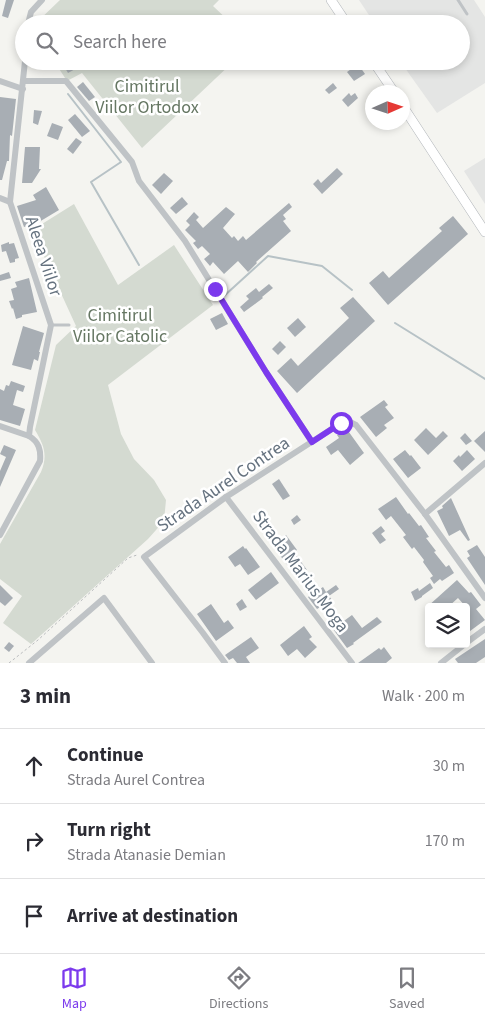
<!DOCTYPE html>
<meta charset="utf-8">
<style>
:root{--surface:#fff;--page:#f7f7f7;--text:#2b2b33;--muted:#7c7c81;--line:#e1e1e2;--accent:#7c3aed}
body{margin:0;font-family:"Source Sans 3",sans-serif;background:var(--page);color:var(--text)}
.controls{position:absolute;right:15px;bottom:15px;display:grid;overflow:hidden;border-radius:5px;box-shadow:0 2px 8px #0003}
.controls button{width:45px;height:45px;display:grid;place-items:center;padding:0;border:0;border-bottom:1px solid var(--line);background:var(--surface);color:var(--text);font:25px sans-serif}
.compass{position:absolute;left:365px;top:85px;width:45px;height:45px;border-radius:50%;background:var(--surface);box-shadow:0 2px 8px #0003;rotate:87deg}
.stop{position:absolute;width:15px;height:15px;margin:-11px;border:4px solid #7c3aed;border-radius:50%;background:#fff}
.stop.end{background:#7c3aed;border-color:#fff;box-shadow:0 1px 5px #0008}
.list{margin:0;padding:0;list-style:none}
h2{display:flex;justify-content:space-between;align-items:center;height:65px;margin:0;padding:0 20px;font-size:21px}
h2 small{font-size:16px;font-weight:400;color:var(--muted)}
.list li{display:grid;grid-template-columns:32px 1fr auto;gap:15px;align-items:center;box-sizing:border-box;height:75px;padding:0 20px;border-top:1px solid var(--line)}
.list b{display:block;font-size:19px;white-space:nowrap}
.list p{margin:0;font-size:16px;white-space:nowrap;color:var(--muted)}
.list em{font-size:16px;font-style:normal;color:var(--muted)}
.icon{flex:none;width:28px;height:28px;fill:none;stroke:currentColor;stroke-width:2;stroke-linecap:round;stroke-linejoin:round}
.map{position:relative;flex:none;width:485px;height:663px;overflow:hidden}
.search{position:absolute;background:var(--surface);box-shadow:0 2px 8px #0003;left:15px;right:15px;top:15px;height:55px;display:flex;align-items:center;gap:12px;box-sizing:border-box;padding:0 18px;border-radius:28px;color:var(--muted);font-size:19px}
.sheet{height:290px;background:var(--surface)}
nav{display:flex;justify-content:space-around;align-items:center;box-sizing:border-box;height:70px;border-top:1px solid var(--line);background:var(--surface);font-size:14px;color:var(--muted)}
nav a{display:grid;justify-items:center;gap:2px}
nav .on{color:var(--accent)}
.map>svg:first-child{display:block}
</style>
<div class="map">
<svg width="485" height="663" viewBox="0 0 485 663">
<rect width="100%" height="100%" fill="#f4f4f0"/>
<!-- built -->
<g fill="#e4e5e4">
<polygon points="359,0 474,0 485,17 485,83 437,113 400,61 461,61 461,24 375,24"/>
<polygon points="485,158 485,204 464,171"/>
</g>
<!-- green -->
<g fill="#d4dad1">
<polygon points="60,0 219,0 213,6 232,24 35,24"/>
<polygon points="54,61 234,61 142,148 82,73 67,81"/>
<path d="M74,204L118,285L174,245L213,305L108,385L121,434L134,459L154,480L166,500L164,521L148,539L31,644L3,623L22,596L0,579V544L41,472C48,455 44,445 35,430L56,345L76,326L31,228L42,224Z"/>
</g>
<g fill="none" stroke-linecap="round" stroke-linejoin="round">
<!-- stream -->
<g stroke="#b7c2c6" stroke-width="2">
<polyline points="68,94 121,162 91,182 139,265"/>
<polyline points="224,296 268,256 322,266 352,290"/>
<polyline points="395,323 485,379"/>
</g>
</g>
<!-- building -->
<g fill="#a8aeb4">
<polygon points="6,0 14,0 8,18 2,16"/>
<polygon points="61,61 73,61 77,68 68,73"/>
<polygon points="358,64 365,74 354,81 347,72"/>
<polygon points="83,82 95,97 89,101 77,87"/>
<polygon points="333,83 337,88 329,94 325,90"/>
<polygon points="349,93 351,96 355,93 358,98 348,107 342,100"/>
<polygon points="0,97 16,99 12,136 10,135 9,161 7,161 2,180 0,180"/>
<polygon points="34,110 42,111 38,125 33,123"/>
<polygon points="75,114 90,131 82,137 68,120"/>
<polygon points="52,123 63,127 58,140 47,136"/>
<polygon points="76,138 82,142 73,154 67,149"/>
<polygon points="25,147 40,147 39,169 41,169 32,183 22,183"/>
<polygon points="337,168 343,174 322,194 313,184 318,179 321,183"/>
<polygon points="164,173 173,181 161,194 152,185"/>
<polygon points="46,187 59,210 39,222 24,227 17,206 36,200 33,195"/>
<polygon points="182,197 188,204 176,214 170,208"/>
<polygon points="289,203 292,207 283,215 286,219 283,221 291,231 256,262 257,263 248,272 238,261 224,274 213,262 210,266 204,259 210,254 202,246 198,249 193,243 196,241 185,230 190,225 186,221 194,212 199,217 196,220 203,228 226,207 235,214 223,228 232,238 234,236 238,241 243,236 246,240"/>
<polygon points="453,216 468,234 388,305 369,283 383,271 389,278 442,231 439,228"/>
<polygon points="9,242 9,244 14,243 19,258 15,259 15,262 10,263 6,251 2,252 1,245"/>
<polygon points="9,272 11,278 0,281 0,275"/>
<polygon points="29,278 37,312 22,315 22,317 16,319 13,308 12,309 9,301 14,300 11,289 17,287 15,282"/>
<polygon points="269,284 273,288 262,297 263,298 244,312 240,307 249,299 246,296 256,288 259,292"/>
<polygon points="353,297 375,321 297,393 277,371 291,358 298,366 349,318 340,308"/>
<polygon points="222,313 228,324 216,330 210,319"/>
<polygon points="298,318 306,327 295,337 287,328"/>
<polygon points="23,326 44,333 39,352 40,352 38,361 34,359 31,370 12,365"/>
<polygon points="280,341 286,347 278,355 272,349"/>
<polygon points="11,381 25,386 23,392 17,390 13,405 25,409 20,426 0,420 0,389 4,391 6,385 9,386"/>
<polygon points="384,400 388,405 385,407 394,418 384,425 387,428 376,437 360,417"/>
<polygon points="346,428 364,453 350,465 338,450 331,455 326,447 339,438 337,435"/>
<polygon points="426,428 436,438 443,431 448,436 428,455 414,440"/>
<polygon points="485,431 485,452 474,441"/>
<polygon points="465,433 472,441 466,445 460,438"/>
<polygon points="4,445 16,450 0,487 0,471 6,457 0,454"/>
<polygon points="405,450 410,456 411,455 421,468 408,478 393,459"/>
<polygon points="467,450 475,459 462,471 453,461 459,455 460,457"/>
<polygon points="279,479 290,496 283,500 272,484"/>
<polygon points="396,497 408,514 409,513 419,526 421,525 429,537 426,538 436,551 434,552 446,567 449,565 454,573 442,581 440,579 434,584 430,578 433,576 423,562 424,560 414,547 412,549 403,537 406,535 391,516 386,520 378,509"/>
<polygon points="451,498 470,540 468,541 460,530 449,536 437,511 443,508 442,506"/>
<polygon points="297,515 301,520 294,525 291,520"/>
<polygon points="381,526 385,531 381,534 386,540 380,544 372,533"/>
<polygon points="286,535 297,550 294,552 307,570 298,577 296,574 295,575 272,545"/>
<polygon points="477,545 485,557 485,585 467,558 470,556 467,551"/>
<polygon points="243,546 245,549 246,548 260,567 248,575 240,564 235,567 228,557"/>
<polygon points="271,572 279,583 256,600 248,590"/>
<polygon points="457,580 469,593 471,592 481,605 476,609 485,620 466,634 466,607 458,598 448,607 427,607"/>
<polygon points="430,583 433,588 422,596 422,597 415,601 411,592 418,588 419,591"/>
<polygon points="0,585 13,598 5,606 0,602"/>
<polygon points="336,585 339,589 329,596 332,600 317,609 308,597 323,587 326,592"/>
<polygon points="242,599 247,607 240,611 236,604"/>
<polygon points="211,604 224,623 228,620 234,628 216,641 197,614"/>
<polygon points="352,615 362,628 377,617 382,622 353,643 354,644 347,648 333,629"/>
<polygon points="304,626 312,637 309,639 317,647 305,658 297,649 288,656 280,645"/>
<polygon points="251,637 259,648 246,657 250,663 237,663 233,658 229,660 225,655"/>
<polygon points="485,639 485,657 476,663 458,663 455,659"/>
<polygon points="9,642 14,646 9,652 4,648"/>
<polygon points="384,647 392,658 386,663 358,663 379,648 381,650"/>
</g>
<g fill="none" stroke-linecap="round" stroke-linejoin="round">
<!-- secondary casing -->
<g stroke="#b2b6ba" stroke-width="10">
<g id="secondary">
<polyline points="331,0 347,24"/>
<polyline points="373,61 394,92"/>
<polyline points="402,105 485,232"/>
</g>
</g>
<!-- path -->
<polyline stroke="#b9bbbd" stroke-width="1" stroke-dasharray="2.5 2.5" stroke-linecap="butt" points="9,663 38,640 128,558 137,555"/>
<!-- lane -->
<g stroke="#bfc3c6" stroke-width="3">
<polyline points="458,0 467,14"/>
<polyline points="51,325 69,325"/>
</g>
<!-- street -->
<g stroke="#bfc3c6" stroke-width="6">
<polyline points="28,24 31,12 42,0"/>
<polyline points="0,81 23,89"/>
<polyline points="24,81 66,81 132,162 139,181 185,241 266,372 312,442"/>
<polyline points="0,198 10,202"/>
<polyline points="0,426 29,436"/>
<polyline points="226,497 352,663"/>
<polyline points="425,514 485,463"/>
<path d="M0,535L40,461C41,450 39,442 29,436L30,427L51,325L10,202L25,61"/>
<polyline points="466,643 485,629"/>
<polyline points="29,663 104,598 152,663"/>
<polyline points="225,663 203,633 144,557 226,497 341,423 350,422 356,425 425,514 485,598"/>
<polyline points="441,663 465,644"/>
</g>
<!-- secondary -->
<use href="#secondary" stroke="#fff" stroke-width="9"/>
</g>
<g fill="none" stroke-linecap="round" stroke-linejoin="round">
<!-- route -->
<polyline stroke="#7c3aed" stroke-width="6" points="215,289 266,372 312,442 341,423"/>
</g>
<g text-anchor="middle" stroke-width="5" stroke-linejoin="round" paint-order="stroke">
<!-- park labels -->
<g font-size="18" fill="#667763" stroke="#fff">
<text x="147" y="92">Cimitirul<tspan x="147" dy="21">Viilor Ortodox</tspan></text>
<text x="120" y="321">Cimitirul<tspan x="120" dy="21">Viilor Catolic</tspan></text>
</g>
<!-- street labels -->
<g font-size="18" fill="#65727f" stroke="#fff">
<text transform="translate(44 256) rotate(72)" y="6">Aleea Viilor</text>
<text transform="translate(223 484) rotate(-34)" y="6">Strada Aurel Contrea</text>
<text transform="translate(301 571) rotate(53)" y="6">Strada Marius Moga</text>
</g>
</g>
</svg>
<div class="controls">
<button><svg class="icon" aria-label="layers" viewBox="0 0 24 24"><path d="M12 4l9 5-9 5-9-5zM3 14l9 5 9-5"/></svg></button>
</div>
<svg class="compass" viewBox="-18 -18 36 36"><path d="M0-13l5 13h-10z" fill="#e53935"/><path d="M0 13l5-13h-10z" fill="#7c7c81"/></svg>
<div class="stop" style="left:341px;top:423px"></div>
<div class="stop end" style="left:215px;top:289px"></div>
<div class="search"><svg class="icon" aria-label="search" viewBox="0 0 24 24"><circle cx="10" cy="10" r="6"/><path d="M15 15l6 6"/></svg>Search here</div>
</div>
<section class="sheet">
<h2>3 min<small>Walk · 200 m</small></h2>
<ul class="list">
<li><svg class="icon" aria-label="ahead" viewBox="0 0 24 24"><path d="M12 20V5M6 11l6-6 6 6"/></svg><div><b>Continue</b><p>Strada Aurel Contrea</p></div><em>30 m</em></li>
<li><svg class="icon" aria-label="right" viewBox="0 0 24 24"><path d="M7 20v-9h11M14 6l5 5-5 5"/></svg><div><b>Turn right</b><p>Strada Atanasie Demian</p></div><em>170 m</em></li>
<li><svg class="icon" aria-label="arrive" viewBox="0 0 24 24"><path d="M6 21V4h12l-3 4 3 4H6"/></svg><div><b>Arrive at destination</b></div></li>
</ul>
</section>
<nav>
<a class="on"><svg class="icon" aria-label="map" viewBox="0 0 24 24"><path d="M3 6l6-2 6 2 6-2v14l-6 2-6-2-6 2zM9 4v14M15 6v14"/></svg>Map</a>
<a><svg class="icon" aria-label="directions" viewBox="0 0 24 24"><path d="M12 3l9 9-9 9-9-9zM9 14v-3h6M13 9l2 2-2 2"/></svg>Directions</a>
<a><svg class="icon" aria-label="saved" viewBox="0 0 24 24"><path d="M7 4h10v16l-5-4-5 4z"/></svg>Saved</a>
</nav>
